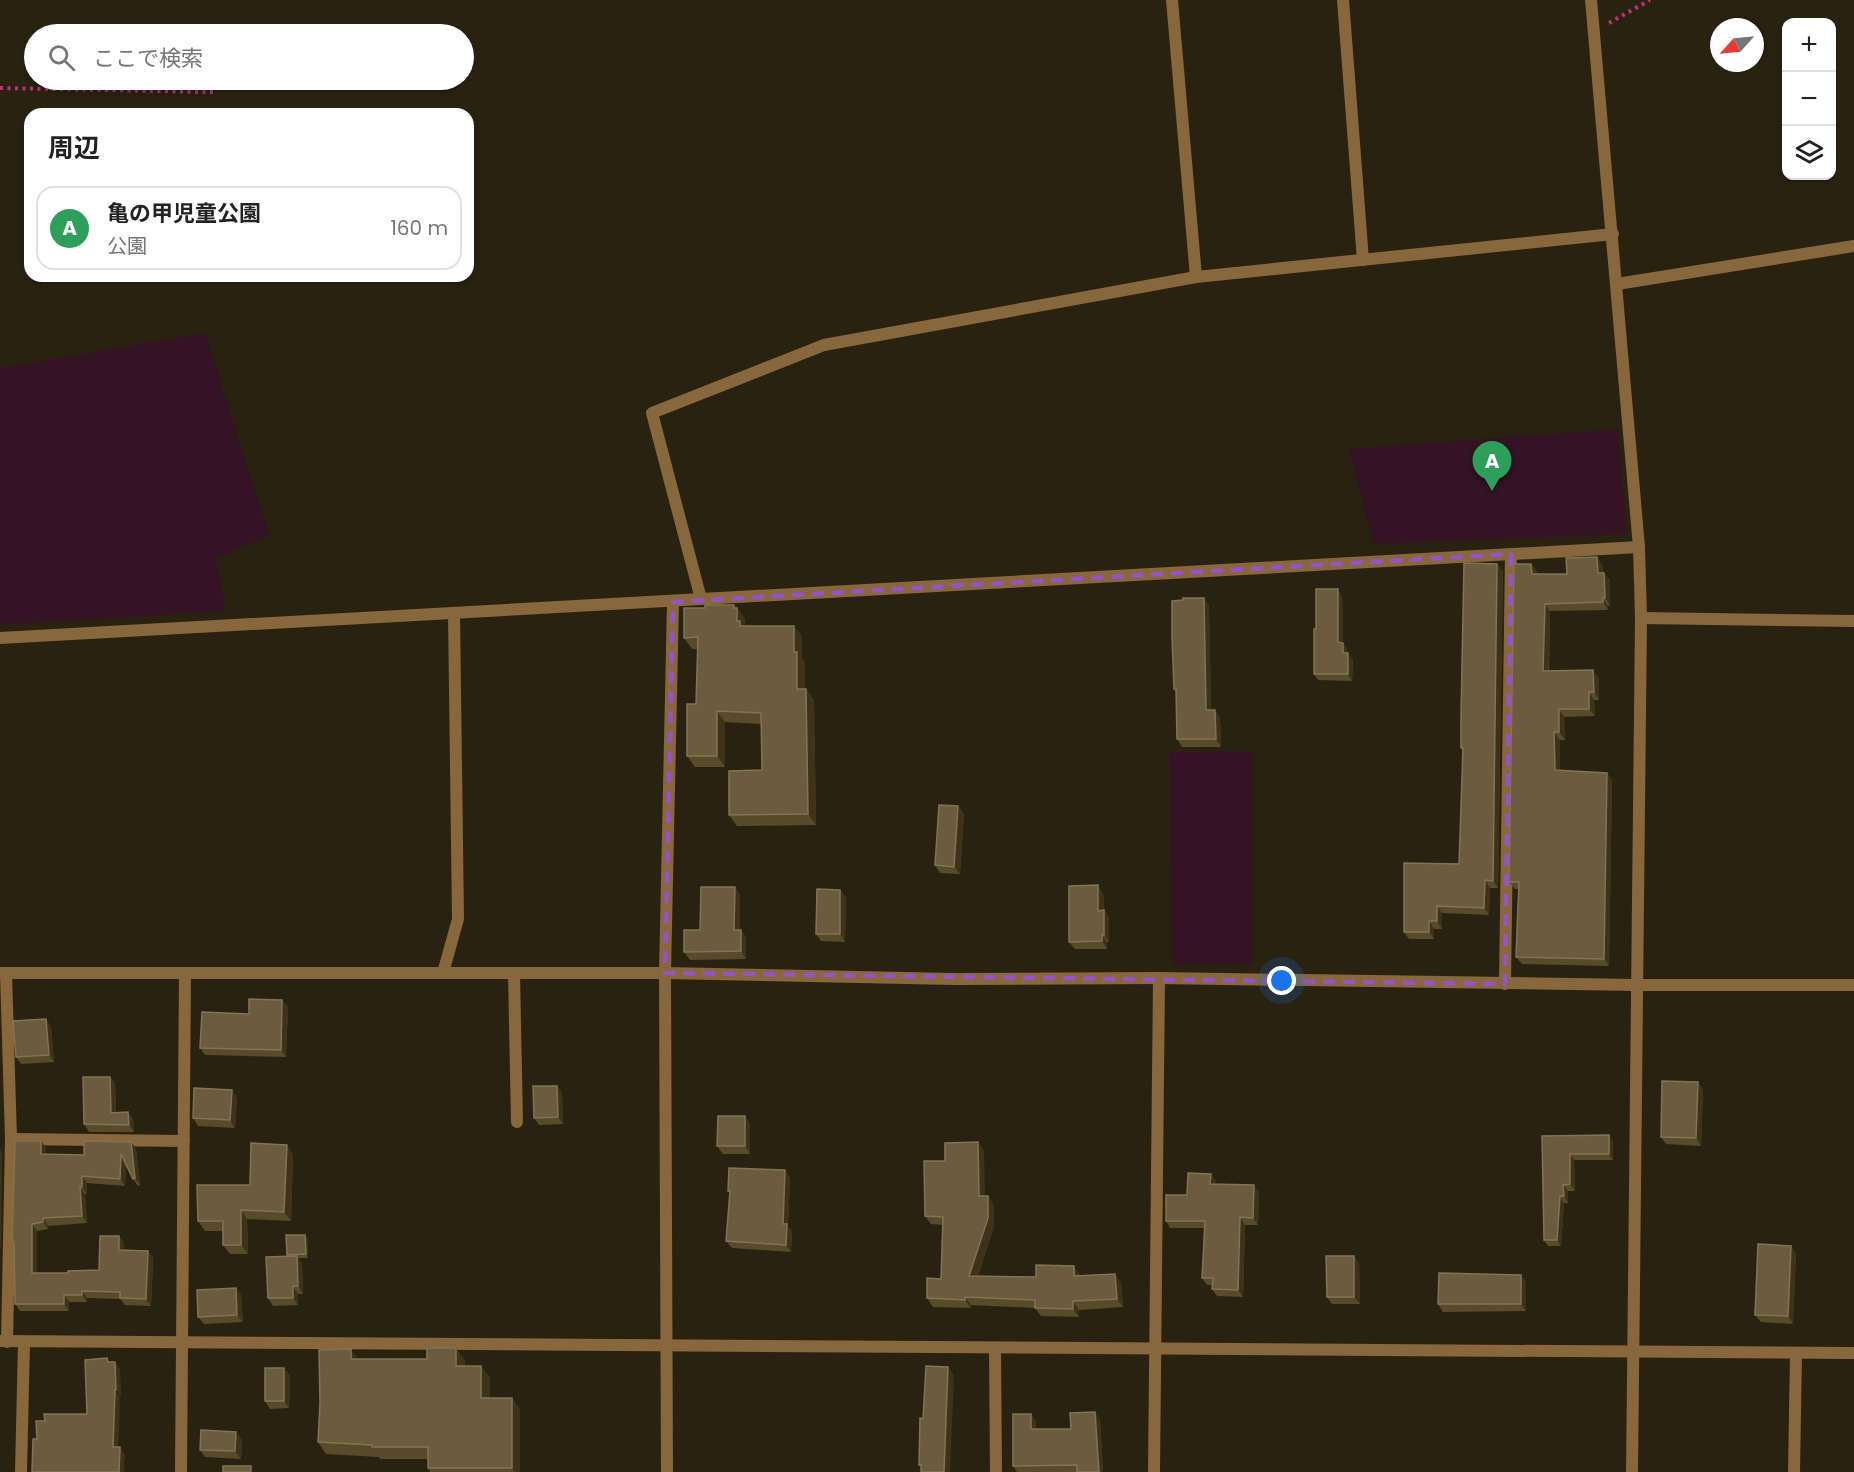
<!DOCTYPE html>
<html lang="ja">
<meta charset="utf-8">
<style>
:root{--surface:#fff;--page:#f2f2f2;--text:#222;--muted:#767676;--line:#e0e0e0;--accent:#2563eb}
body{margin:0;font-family:Poppins,"Noto Sans JP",sans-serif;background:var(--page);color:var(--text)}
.controls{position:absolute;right:18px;top:18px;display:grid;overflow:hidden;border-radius:12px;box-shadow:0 2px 4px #0004}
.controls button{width:54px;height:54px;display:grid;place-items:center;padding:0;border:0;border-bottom:2px solid var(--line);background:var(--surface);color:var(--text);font:30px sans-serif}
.compass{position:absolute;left:1710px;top:18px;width:54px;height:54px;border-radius:50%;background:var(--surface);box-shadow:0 2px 4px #0004;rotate:243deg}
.you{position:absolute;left:1282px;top:981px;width:21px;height:21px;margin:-15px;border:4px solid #fff;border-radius:50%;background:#1a73e8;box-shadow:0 0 0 9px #1a73e833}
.badge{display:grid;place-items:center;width:39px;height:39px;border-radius:50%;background:var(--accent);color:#fff;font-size:20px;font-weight:700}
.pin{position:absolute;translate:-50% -50px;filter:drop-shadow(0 2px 3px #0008)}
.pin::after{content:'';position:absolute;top:32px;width:21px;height:18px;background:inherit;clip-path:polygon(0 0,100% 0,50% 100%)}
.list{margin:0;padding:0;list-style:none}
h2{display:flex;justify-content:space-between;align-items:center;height:78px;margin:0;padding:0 24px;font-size:26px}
h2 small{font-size:20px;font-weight:400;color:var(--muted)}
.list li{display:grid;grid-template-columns:39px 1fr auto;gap:18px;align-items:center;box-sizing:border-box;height:84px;margin:0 12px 12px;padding:0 12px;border:2px solid var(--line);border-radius:18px}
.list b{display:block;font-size:22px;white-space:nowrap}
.list p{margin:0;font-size:20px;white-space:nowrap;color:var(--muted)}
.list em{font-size:20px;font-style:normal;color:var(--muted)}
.icon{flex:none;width:33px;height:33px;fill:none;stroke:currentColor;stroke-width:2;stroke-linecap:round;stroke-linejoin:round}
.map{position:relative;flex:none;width:1854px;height:1472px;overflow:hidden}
.search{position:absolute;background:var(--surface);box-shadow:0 2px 4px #0004;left:24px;top:24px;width:450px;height:66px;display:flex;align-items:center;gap:15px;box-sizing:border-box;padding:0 21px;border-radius:33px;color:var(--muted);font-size:22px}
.panel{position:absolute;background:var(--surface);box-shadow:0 2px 4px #0004;left:24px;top:108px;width:450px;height:174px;border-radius:18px}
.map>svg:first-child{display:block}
</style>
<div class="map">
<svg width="1854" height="1472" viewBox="0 0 1854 1472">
<rect width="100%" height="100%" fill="#2a2211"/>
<!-- green -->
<g fill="#341424">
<polygon points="205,333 269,535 215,559 226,611 0,625 0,368"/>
<polygon points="1618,429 1627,534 1374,544 1349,449"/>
<polygon points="1252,751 1252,964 1173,964 1169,752"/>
</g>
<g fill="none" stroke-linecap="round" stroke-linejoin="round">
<!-- path -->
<g stroke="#bc317c" stroke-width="4" stroke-dasharray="3 4.5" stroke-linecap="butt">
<polyline points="1609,23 1650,0"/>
<polyline points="0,88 215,92"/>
</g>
<!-- minor -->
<g stroke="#88673c" stroke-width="12">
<polyline points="1343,0 1363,260"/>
<polyline points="1591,0 1639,547 1641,618 1632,1472"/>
<polyline points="1617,284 1854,246"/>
<polyline points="701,599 652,413 824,345 1196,277 1172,0"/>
<polyline points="1641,618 1854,621"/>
<polyline points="0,638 1639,547"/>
<polyline points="6,973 11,1139 7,1342"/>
<polyline points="443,973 458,919 454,614"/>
<polyline points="514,973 517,1122"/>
<polyline points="1505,984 1511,554"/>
<polyline points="11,1139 184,1141"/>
<polyline points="0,1341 1854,1353"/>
<polyline points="995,1348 996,1472"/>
<polyline points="21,1472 24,1342"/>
<polyline points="181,1472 185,974"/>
<polyline points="1154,1472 1159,978"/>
<polyline points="1794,1472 1796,1353"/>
</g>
<!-- tertiary -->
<g stroke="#88673c" stroke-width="12">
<polyline points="1196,277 1613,234"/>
<polyline points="0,973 665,973 954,979 1159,978 1638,985 1854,985"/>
<polyline points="667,1472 665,973 673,602"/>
</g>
</g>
<!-- wall -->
<g fill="#584b2a">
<polygon points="1531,564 1537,572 1537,574 1567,574 1602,564 1603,573 1610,580 1610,606 1608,606 1608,610 1550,611 1549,671 1599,678 1599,700 1594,700 1595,716 1564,717 1565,740 1560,740 1560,771 1607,773 1612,780 1609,966 1522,964 1516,957 1519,889 1515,889 1509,882"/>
<polygon points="1503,571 1498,888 1490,888 1489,915 1442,913 1442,929 1434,929 1434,939 1409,939 1404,932 1459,864 1463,751 1461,748"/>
<polygon points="1342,596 1343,643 1347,649 1347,653 1353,660 1352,681 1318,680 1314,674 1316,629"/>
<polygon points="1209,605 1211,710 1220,717 1221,747 1182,747 1177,739 1176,692 1174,689"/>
<polygon points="737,608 745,619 745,626 794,626 802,637 802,658 805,663 805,689 806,689 814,700 816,825 737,826 729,815 762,770 761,724 725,722 725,767 695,767 687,756 696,704 698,649 692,649 684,638"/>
<polygon points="958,806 964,814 960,874 940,873 935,865"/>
<polygon points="735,887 740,895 740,930 746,937 746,959 690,960 684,952 700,930"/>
<polygon points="840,890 846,897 845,942 821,941 816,934"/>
<polygon points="1103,893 1104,910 1109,918 1109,942 1107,942 1107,949 1075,949 1069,942"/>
<polygon points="288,1007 286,1057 205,1055 200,1048 249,1014"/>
<polygon points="51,1026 54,1062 21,1064 16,1057"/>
<polygon points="110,1077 115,1084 116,1113 128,1112 133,1119 134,1132 89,1132 84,1124"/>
<polygon points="557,1086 562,1093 563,1124 539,1125 534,1118"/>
<polygon points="1703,1089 1701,1146 1666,1144 1661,1137"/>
<polygon points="237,1097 235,1128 198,1126 193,1118"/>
<polygon points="745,1116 750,1124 750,1154 723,1154 717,1146"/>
<polygon points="1542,1136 1613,1141 1613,1160 1574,1160 1575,1191 1568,1191 1568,1203 1564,1203 1561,1246 1548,1246 1544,1240"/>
<polygon points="41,1141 46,1148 46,1154 84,1155 136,1149 140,1185 138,1186 133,1179 126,1164 125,1186 87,1183 87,1194 85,1194 87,1223 48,1226 48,1229 37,1231 37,1273 68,1273 99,1270 119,1236 124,1243 124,1250 148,1251 153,1258 151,1306 125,1305 120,1299 87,1298 87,1302 69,1302 69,1311 20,1311 15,1304 14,1245 12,1242"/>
<polygon points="978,1142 984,1151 984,1196 994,1205 994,1226 978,1276 1036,1277 1080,1275 1080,1276 1121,1282 1123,1307 1079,1310 1079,1317 1041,1316 1035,1308 971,1305 971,1308 933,1307 927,1298 941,1279 943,1225 931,1224 925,1216 945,1161"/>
<polygon points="293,1154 291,1221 247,1219 248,1254 230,1254 223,1245 223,1231 205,1231 198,1221"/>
<polygon points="790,1177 788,1226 792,1231 791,1252 732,1248 726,1241 730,1193 728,1191"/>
<polygon points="1216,1181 1215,1184 1259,1192 1258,1225 1245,1225 1243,1297 1217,1296 1212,1289 1212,1285 1207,1285 1202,1278 1204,1228 1170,1228 1166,1221 1187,1195"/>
<polygon points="305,1235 308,1238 308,1258 298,1258 302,1264 303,1294 298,1294 298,1305 273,1306 268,1298 288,1257 287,1255"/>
<polygon points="1796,1253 1793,1324 1761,1322 1755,1315"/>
<polygon points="1359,1263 1360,1304 1332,1304 1327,1297"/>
<polygon points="1526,1282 1526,1311 1443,1312 1438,1304"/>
<polygon points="236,1288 241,1295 243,1322 204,1324 198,1317"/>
<polygon points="358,1359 465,1360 465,1366 481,1366 490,1378 490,1398 512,1398 520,1410 520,1472 430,1472 428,1468 428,1459 380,1459 379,1457 326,1454 318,1442"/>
<polygon points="284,1368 290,1376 289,1408 270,1409 265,1401"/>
<polygon points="1100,1419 1103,1472 1017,1472 1013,1466 1036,1421 1036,1429 1071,1429"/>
<polygon points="242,1439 241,1459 205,1457 200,1450"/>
</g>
<!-- shaded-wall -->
<g fill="#3e3318">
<polygon points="1597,557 1602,564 1603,580 1598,573"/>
<polygon points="1497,564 1503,571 1498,888 1493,881"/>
<polygon points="1531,564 1537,572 1537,582 1532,574"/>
<polygon points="1604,573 1610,580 1610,606 1605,598"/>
<polygon points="1338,589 1342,596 1343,649 1338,642"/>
<polygon points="1204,598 1209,605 1211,717 1206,710"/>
<polygon points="1603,598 1608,606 1608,610 1603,602"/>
<polygon points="1545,604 1550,611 1548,678 1543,671"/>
<polygon points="734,605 745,619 745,628 748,637 737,621"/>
<polygon points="794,626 802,637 802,658 805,663 805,700 797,689 794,652"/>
<polygon points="1343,643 1347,649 1347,660 1343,653"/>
<polygon points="1348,653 1353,660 1352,681 1348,674"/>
<polygon points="1593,670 1599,678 1599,700 1594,692"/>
<polygon points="806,689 814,700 816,825 808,814"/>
<polygon points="1589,692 1594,700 1595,716 1589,709"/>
<polygon points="1559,709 1564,717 1565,740 1559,732"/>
<polygon points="1215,710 1220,717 1221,747 1216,739"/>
<polygon points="717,711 725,722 725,767 717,756"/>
<polygon points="1554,732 1560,740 1560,778 1555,770"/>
<polygon points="1607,773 1612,780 1609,966 1604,959"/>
<polygon points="958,806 964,814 960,874 954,867"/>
<polygon points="1485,880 1490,888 1489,915 1484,908"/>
<polygon points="1098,885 1103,893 1104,910 1109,918 1109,942 1104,935 1098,911"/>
<polygon points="735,887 740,895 740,937 734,930"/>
<polygon points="840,890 846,897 845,942 840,934"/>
<polygon points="1437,906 1442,913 1442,929 1437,921"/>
<polygon points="1429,921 1434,929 1434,939 1429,932"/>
<polygon points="741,930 746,937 746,959 741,951"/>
<polygon points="1102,935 1107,942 1107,949 1102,941"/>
<polygon points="282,1000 288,1007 286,1057 281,1050"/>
<polygon points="46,1019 51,1026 54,1062 49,1055"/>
<polygon points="110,1077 115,1084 116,1121 111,1113"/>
<polygon points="1698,1082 1703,1089 1701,1146 1696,1138"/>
<polygon points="557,1086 562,1093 563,1124 558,1117"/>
<polygon points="232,1090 237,1097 235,1128 230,1120"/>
<polygon points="128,1112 133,1119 134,1132 129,1125"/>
<polygon points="745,1116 750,1124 750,1154 745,1146"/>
<polygon points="1609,1135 1613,1141 1613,1160 1609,1154"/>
<polygon points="41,1141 46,1148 46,1161 41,1154"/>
<polygon points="131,1142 136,1149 140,1185 135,1178"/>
<polygon points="978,1142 984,1151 985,1204 979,1196"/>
<polygon points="287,1145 293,1154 291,1221 284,1212"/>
<polygon points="0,1149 2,1153 1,1249 0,1248"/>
<polygon points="121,1154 126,1161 125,1186 120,1179"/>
<polygon points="1570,1154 1574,1160 1575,1191 1570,1184"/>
<polygon points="785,1170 790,1177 788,1226 792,1231 791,1252 786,1245 783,1224"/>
<polygon points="1211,1174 1216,1181 1215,1191 1210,1184"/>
<polygon points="82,1176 87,1183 87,1194 82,1187"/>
<polygon points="1254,1185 1259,1192 1258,1225 1253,1218"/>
<polygon points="1563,1185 1568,1191 1568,1203 1564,1196"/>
<polygon points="80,1187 85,1194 87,1223 82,1216"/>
<polygon points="988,1196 994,1205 994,1226 975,1284 969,1276"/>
<polygon points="1560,1196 1564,1203 1561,1246 1557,1240"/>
<polygon points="241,1210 247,1219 248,1254 241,1245"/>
<polygon points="1240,1217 1245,1225 1243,1297 1238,1290"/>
<polygon points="43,1218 48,1226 48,1229 43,1222"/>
<polygon points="32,1224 37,1231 37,1280 32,1273"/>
<polygon points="305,1235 308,1238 308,1258 306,1254"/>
<polygon points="119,1236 124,1243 124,1257 119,1250"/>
<polygon points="1791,1246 1796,1253 1793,1324 1788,1316"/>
<polygon points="148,1251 153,1258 151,1306 146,1299"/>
<polygon points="297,1256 302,1264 303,1294 298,1286"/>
<polygon points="1354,1256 1359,1263 1360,1304 1354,1297"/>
<polygon points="1074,1266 1080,1275 1080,1285 1074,1276"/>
<polygon points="1115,1274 1121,1282 1123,1307 1117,1299"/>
<polygon points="1521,1275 1526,1282 1526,1311 1521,1304"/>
<polygon points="293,1286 298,1294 298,1305 293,1298"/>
<polygon points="236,1288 241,1295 243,1322 237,1315"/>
<polygon points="82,1291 87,1298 87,1302 82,1295"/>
<polygon points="64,1295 69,1302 69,1311 64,1304"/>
<polygon points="965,1297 971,1305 971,1308 965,1300"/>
<polygon points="1073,1301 1079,1310 1079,1317 1073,1309"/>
<polygon points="456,1348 465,1360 465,1378 456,1366"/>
<polygon points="351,1349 360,1361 351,1359"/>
<polygon points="115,1362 120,1369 121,1397 116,1390"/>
<polygon points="481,1366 490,1378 490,1410 481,1398"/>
<polygon points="948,1367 954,1375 950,1472 944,1472"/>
<polygon points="284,1368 290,1376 289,1408 284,1401"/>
<polygon points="115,1390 120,1397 118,1454 113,1447"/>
<polygon points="512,1398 520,1410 520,1472 514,1472 512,1468"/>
<polygon points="1095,1412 1100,1419 1103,1472 1099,1472"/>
<polygon points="1031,1414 1036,1421 1036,1436 1031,1429"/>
<polygon points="236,1432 242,1439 241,1459 235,1451"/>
<polygon points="120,1447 125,1455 124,1472 119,1472"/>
</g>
<!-- building -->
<g fill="#6a5c3d" stroke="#817455" stroke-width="1.5">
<polygon points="1597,557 1598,573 1604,573 1605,598 1603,598 1603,602 1545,604 1543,671 1593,670 1594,692 1589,692 1589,709 1559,709 1559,732 1554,732 1555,770 1607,773 1604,959 1516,957 1519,882 1509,882 1514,564 1531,564 1532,574 1567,574 1566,558"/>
<polygon points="1464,563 1497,564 1493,881 1485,880 1484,908 1437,906 1437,921 1429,921 1429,932 1404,932 1404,863 1459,864 1463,748 1461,748 1461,716"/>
<polygon points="1316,589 1338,589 1338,642 1343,643 1343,653 1348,653 1348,674 1314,674 1314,629 1316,629"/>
<polygon points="1183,598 1204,598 1206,710 1215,710 1216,739 1177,739 1176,689 1174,689 1172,638 1172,601 1183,600"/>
<polygon points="705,605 734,605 734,608 737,608 737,621 740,621 740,626 794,626 794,652 797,652 797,689 806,689 808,814 729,815 729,771 762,770 761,713 717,711 717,756 687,756 687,704 696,704 698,637 684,638 684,608 705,608"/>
<polygon points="939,805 958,806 954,867 935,865"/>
<polygon points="1098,885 1098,911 1104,910 1104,935 1102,935 1102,941 1069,942 1069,886"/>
<polygon points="701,887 735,887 734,930 741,930 741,951 684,952 684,930 700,930"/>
<polygon points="817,889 840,890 840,934 816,934"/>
<polygon points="249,999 282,1000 281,1050 200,1048 202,1012 249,1014"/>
<polygon points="46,1019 49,1055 16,1057 13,1021"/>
<polygon points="83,1077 110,1077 111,1113 128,1112 129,1125 84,1124"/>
<polygon points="1662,1081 1698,1082 1696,1138 1661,1137"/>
<polygon points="533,1086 557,1086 558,1117 534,1118"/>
<polygon points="194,1088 232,1090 230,1120 193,1118"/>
<polygon points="718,1116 745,1116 745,1146 717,1146"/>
<polygon points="1609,1135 1609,1154 1570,1154 1570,1184 1563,1185 1564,1196 1560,1196 1557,1240 1544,1240 1542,1136"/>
<polygon points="15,1141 41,1141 41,1154 84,1155 84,1141 131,1142 135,1178 133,1179 121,1154 120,1179 82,1176 82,1187 80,1187 82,1216 43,1218 43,1222 32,1224 32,1273 68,1273 68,1271 99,1270 100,1236 119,1236 119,1250 148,1251 146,1299 120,1298 120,1292 82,1291 82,1295 64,1295 64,1304 15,1304 14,1242 12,1242"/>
<polygon points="978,1142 979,1196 988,1196 988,1218 969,1276 1036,1277 1036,1265 1074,1266 1074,1276 1115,1274 1117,1299 1073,1301 1073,1309 1035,1308 1035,1300 965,1297 965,1300 927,1298 927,1278 941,1279 943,1217 925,1216 924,1161 945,1161 945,1143"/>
<polygon points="251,1143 287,1145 284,1212 241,1210 241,1245 223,1245 223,1221 198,1221 197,1185 250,1185"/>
<polygon points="729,1168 785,1170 783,1224 787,1224 786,1245 726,1241 730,1191 728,1191"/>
<polygon points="1188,1173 1211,1174 1210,1184 1254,1185 1253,1218 1240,1217 1238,1290 1212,1289 1213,1278 1202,1278 1205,1221 1166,1221 1166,1195 1187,1195"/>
<polygon points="286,1235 305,1235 306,1254 287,1255"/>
<polygon points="1758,1244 1791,1246 1788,1316 1755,1315"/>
<polygon points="297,1256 298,1286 293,1286 293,1298 268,1298 266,1257"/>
<polygon points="1326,1256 1354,1256 1354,1297 1327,1297"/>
<polygon points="1439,1273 1521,1275 1521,1304 1438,1304"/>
<polygon points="236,1288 237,1315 198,1317 197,1290"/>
<polygon points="427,1348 456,1348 456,1366 481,1366 481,1398 512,1398 512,1468 428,1468 428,1447 372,1447 372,1445 318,1442 320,1403 319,1350 351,1349 351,1359 427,1359"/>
<polygon points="107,1358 108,1362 115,1362 116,1390 115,1390 113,1447 120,1447 119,1472 32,1472 33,1439 37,1439 36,1421 45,1421 44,1414 87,1414 85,1360"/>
<polygon points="926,1366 948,1367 944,1472 921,1472 921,1465 919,1465 920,1418 923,1419"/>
<rect x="265" y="1368" width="19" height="33"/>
<polygon points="1095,1412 1099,1472 1077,1472 1077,1465 1013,1466 1013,1414 1031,1414 1031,1429 1071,1429 1070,1413"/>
<polygon points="201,1430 236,1432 235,1451 200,1450"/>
<rect x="223" y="1466" width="28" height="6"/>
</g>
<!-- marked area -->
<path fill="none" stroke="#9553c4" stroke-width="4.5" stroke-dasharray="12 8" stroke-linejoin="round" d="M1511,554L1505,984L665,973L673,602Z"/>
</svg>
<div class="controls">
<button>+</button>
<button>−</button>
<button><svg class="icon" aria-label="layers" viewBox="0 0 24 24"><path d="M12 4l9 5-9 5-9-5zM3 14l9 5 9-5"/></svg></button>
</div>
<svg class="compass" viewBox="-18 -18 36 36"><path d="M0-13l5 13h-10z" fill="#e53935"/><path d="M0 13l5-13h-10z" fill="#767676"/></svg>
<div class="you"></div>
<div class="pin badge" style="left:1492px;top:491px;background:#2e9e5b">A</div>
<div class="search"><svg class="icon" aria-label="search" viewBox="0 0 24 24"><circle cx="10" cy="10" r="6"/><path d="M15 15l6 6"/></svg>ここで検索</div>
<section class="panel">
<h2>周辺<small></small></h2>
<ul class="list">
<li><span class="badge" style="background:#2e9e5b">A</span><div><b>亀の甲児童公園</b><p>公園</p></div><em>160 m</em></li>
</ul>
</section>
</div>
